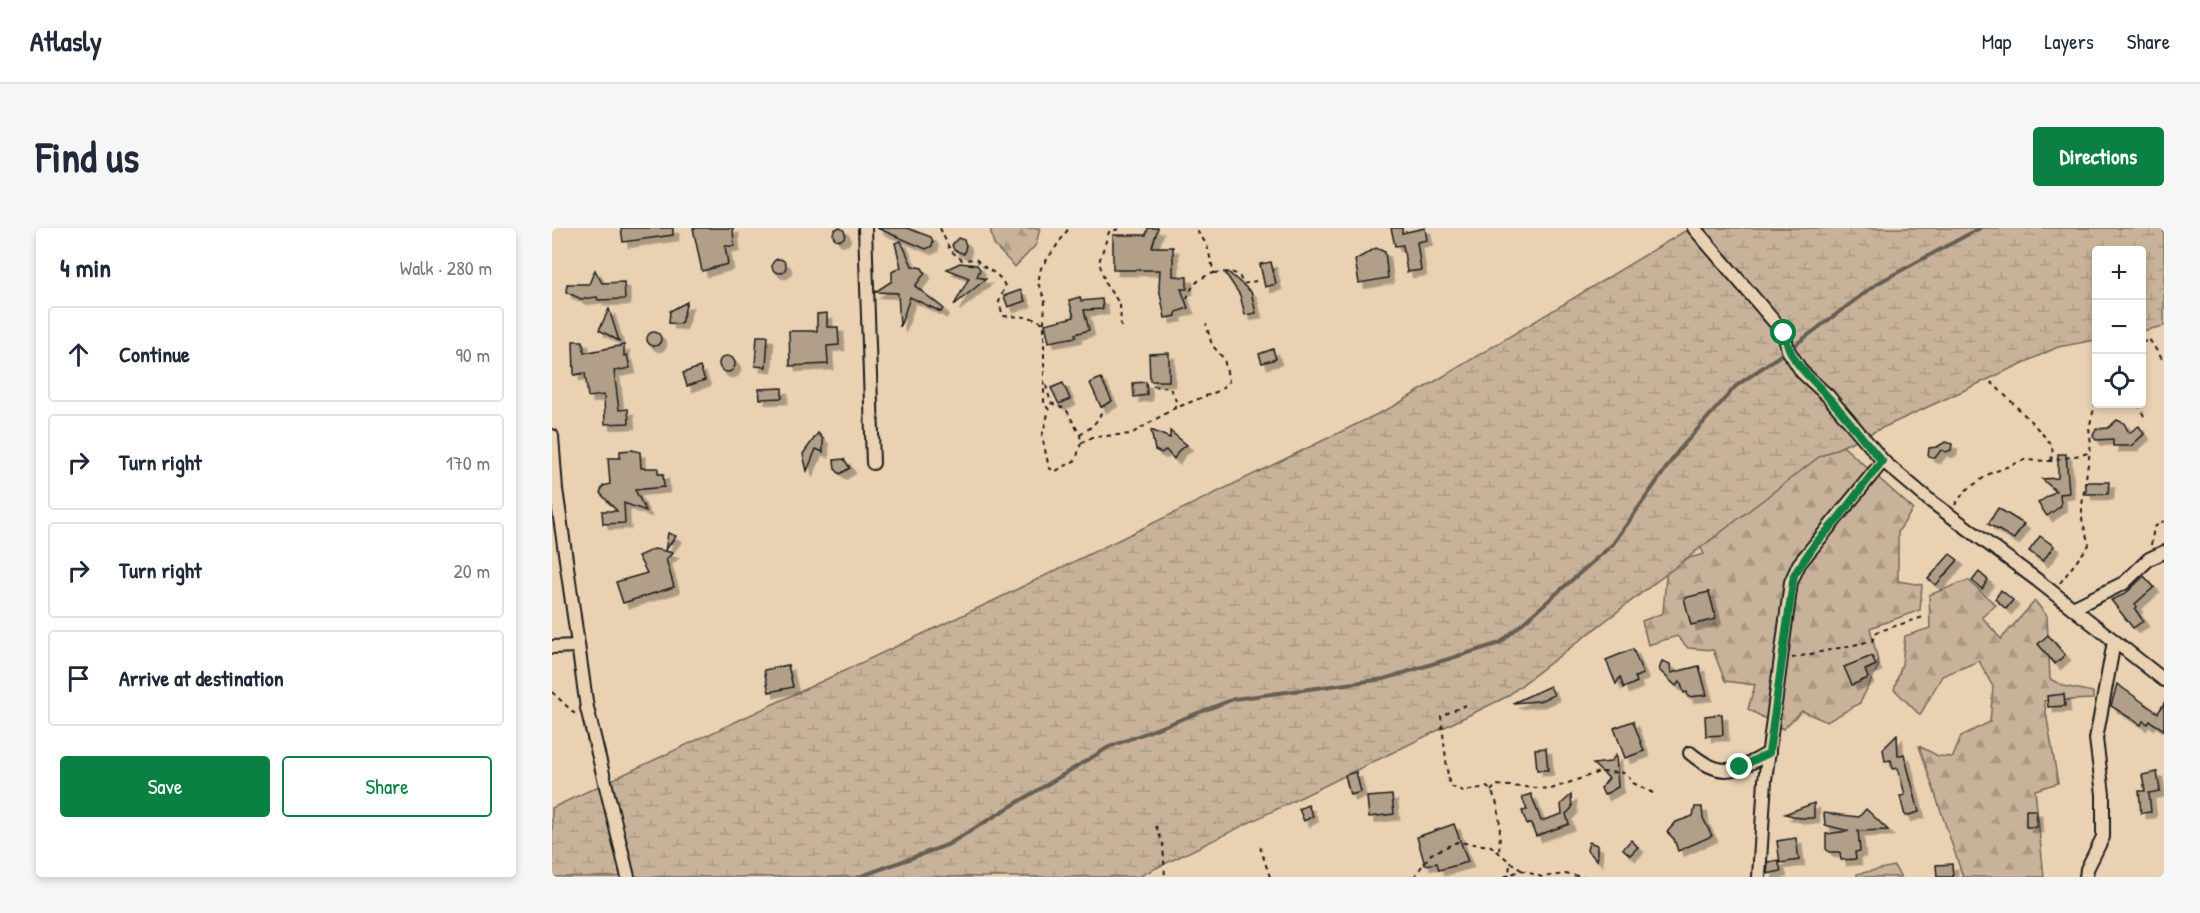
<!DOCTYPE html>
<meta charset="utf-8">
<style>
:root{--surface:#fff;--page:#f6f6f7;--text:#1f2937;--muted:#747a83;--line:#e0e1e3;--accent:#0b8043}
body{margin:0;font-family:"Patrick Hand",sans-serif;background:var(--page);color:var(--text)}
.controls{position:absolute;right:18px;top:18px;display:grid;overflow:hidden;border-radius:6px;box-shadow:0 3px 9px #0003}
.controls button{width:54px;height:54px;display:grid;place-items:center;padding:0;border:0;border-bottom:2px solid var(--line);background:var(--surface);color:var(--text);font:30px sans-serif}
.stop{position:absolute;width:18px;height:18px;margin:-14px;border:4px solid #0b8043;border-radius:50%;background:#fff}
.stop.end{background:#0b8043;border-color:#fff;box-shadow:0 2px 6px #0008}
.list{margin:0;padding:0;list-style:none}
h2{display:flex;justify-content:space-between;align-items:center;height:78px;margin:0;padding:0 24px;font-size:26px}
h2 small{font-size:20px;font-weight:400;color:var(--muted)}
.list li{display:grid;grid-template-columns:39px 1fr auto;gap:18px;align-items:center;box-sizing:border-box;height:96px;margin:0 12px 12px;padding:0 12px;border:2px solid var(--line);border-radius:6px}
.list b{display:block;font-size:22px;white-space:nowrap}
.list em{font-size:20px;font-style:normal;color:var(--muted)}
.actions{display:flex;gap:12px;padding:18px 24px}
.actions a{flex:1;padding:14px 0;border:2px solid var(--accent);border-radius:6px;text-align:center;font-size:21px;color:var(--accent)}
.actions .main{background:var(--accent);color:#fff}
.icon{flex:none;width:33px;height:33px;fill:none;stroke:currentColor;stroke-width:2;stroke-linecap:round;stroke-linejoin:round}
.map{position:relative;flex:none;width:1612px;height:649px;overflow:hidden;border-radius:6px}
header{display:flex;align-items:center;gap:36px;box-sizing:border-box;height:84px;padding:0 30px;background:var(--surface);border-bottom:2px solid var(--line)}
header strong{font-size:28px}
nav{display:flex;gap:33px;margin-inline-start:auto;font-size:21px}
.intro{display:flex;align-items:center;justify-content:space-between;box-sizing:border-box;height:144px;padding:0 36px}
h1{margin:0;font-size:42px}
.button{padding:15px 27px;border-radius:6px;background:var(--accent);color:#fff;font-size:21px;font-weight:700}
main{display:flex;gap:36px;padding:0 36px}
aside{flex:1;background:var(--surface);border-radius:6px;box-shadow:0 3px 9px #0003}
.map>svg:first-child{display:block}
</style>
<header>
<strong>Atlasly</strong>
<nav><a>Map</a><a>Layers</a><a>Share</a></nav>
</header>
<div class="intro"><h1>Find us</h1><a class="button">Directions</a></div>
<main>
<aside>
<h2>4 min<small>Walk · 280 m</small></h2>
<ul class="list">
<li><svg class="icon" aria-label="ahead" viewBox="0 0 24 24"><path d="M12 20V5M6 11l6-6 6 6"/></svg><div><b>Continue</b></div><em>90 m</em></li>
<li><svg class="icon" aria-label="right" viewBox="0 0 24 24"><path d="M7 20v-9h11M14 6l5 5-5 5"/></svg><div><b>Turn right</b></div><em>170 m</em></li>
<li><svg class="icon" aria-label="right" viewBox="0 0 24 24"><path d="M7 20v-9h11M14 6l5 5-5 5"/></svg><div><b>Turn right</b></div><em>20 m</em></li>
<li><svg class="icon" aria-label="arrive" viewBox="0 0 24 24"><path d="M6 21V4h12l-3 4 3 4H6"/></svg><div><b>Arrive at destination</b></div></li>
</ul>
<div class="actions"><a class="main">Save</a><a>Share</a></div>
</aside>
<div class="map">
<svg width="1612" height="649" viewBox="0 0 1612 649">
<defs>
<pattern id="forest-firs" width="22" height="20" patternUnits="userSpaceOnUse" patternTransform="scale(1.5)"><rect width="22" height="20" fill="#c8b39a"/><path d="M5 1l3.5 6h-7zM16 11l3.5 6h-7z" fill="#ab9984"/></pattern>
<pattern id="wetland-marsh" width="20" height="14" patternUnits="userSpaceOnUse" patternTransform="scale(1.5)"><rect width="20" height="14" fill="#c8b39a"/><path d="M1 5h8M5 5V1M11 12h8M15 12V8" fill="none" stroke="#ab9984"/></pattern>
<filter id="shadow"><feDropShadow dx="5.5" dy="5.5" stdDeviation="0" flood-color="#0004"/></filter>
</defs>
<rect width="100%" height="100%" fill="#ead1b2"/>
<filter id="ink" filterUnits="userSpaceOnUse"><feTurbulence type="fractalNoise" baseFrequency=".0167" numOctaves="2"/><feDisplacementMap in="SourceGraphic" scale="12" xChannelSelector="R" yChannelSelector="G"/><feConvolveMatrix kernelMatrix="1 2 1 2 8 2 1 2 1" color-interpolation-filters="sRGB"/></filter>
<g filter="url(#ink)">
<!-- forest -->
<g fill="url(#forest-firs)" stroke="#72685b" stroke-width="1.5">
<polygon points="438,0 488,0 484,17 463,39 442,17"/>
<polygon points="1272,201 1361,281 1346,304 1346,353 1370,357 1368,382 1318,400 1327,437 1308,475 1275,494 1250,483 1231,501 1196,481 1203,457 1173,453 1161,422 1136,420 1125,408 1096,417 1090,393 1111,385 1115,336 1152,326 1140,303"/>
<polygon points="1416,352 1444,377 1430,389 1449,411 1483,373 1495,388 1498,451 1512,458 1541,464 1541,471 1492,473 1506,555 1483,562 1492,649 1411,649 1367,518 1386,528 1401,529 1409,508 1438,494 1441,459 1427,433 1390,448 1368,487 1342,461 1350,436 1353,408 1378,400 1377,367"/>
<polygon points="1342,638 1349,649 1305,649 1305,646"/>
</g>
<!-- wetland -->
<polygon fill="url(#wetland-marsh)" stroke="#72685b" stroke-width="1.5" points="1138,0 1612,0 1612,98 1590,103 1590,22 1544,22 1544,112 1506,119 1267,229 954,469 586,649 0,649 0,580 443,372 842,178"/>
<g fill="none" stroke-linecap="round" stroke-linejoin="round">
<!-- stream -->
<g stroke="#685f54" stroke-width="4">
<polyline points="1239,120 1326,55 1428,0"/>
<polyline points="307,649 395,617 557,519 682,471 832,451 948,415 1061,316 1127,222 1184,158 1233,124"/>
</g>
</g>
<!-- building -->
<g fill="#b19f89" stroke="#1c1c1c" stroke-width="1.5" filter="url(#shadow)">
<circle cx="287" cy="6" r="6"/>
<polygon points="69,0 121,0 121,7 71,14"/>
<polygon points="141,0 181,0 182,18 173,18 176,36 150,43"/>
<polygon points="325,0 355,0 379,9 381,13 380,18 374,21"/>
<polygon points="596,0 606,0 600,19 621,19 621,48 635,49 635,61 629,61 636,80 624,84 624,88 613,90 607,60 608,42 561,42 561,7 594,7"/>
<polygon points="839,0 850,0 850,5 873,0 875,12 865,14 869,42 855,44 851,17 843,18"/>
<polygon points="406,10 412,12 414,17 412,26 402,22 400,17"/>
<polygon points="349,13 360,38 370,40 373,45 363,58 391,80 389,84 358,69 348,99 346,65 323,64 340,53 340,44 349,39 343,15"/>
<polygon points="824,20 833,24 836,50 807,55 803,32"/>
<circle cx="227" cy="38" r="7"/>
<polygon points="719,34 724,56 713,59 708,36"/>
<polygon points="408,35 425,37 428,41 425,49 434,51 402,77 417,50 395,41"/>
<polygon points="43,42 50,55 72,54 73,71 46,72 45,69 29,71 14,64 15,56 37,56"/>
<polygon points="676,44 699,64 704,85 693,87 688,67 674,46"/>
<polygon points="469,62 473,73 456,79 452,68"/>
<polygon points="528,69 529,73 550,71 551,81 532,82 537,102 523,106 524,109 497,114 493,96 522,89 517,72"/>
<polygon points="135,74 129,96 117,95 118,83"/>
<polygon points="57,81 67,113 47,102"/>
<polygon points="275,85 275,99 286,99 287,117 275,118 276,136 238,138 237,103 265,103 265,86"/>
<circle cx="102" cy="111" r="7"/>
<polygon points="205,108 216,108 214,139 203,138"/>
<polygon points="21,113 31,113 32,125 72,117 72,128 75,127 78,140 62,143 67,182 76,181 77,195 53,196 52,167 36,169 33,145 22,147"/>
<polygon points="721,121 724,131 710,135 707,126"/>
<polygon points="617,125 617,153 598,153 597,126"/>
<circle cx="175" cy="136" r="8"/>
<polygon points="148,139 153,152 135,158 131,145"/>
<polygon points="549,150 560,173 549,179 538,155"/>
<polygon points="594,154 595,167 582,169 581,155"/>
<polygon points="511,155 518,171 507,176 499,160"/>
<polygon points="230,160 230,170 208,171 207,161"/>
<polygon points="1565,192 1572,195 1577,205 1587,198 1592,206 1579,218 1561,218 1561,211 1544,212 1541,208 1544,201 1556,200"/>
<polygon points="599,202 618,210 618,203 635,217 627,222 622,231 614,222 609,225 603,222"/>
<polygon points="266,205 271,211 271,224 264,221 255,243 251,226"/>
<polygon points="1393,214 1400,216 1399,222 1394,224 1389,222 1383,230 1376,228 1377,220 1385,219"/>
<polygon points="80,222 88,224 89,240 106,240 106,246 111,246 112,259 83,262 94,283 72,275 73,295 51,296 50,283 65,283 48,265 51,258 58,256 56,230 68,230 68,223"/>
<polygon points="1506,226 1514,226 1517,265 1508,266 1509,278 1495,288 1486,275 1504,263 1490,251 1506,250"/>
<polygon points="292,231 298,240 288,246 283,241 282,232"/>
<polygon points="1534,254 1557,254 1556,266 1534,266"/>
<polygon points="1446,280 1472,296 1462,311 1436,296"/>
<polygon points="116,305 124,308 113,323 121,325 114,331 122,359 71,375 64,354 95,345 86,328 102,321 113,323"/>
<polygon points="1488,308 1502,318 1491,333 1477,323"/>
<polygon points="1398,326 1406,332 1384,357 1376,351"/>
<polygon points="1427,344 1436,352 1430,361 1420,353"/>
<polygon points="1592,348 1602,359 1583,376 1585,379 1583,381 1591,393 1581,400 1559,372 1573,366"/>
<polygon points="1449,362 1461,372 1454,381 1443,371"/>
<polygon points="1157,364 1164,391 1139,397 1132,370"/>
<polygon points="1496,407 1513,427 1503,436 1486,416"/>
<polygon points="1081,421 1091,446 1083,449 1085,454 1072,460 1068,449 1064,456 1054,432"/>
<polygon points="1320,428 1324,437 1313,442 1316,450 1300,457 1292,439"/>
<polygon points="1110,433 1118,436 1119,445 1147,438 1155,467 1136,469 1135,464 1132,465 1128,453 1124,458 1107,442"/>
<polygon points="236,437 241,459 217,464 212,442"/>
<polygon points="1565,456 1606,485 1612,475 1612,502 1598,493 1596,496 1591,493 1589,497 1559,478"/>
<polygon points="998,458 1002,467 987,473 961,475"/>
<polygon points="1512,466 1513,478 1496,479 1495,468"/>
<polygon points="1170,486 1171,507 1154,508 1153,488"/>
<polygon points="1081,493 1092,523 1073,530 1062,500"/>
<polygon points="1345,507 1346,528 1352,526 1367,584 1353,588 1348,568 1353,567 1346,540 1341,541 1339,532 1333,533 1331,521"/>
<polygon points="994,520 996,542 985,542 983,521"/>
<polygon points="1064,527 1066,559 1052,567 1049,560 1057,550 1041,536 1058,534"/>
<polygon points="804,544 809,564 798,567 793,547"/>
<polygon points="1605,544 1608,563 1597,565 1599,584 1589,585 1587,563 1593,563 1590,547"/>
<polygon points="979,566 989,593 1010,586 1009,576 1019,567 1020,580 1014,586 1017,596 984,608 979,595 975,597 970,583 975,582 970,569"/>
<polygon points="840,567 842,586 817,589 815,569"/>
<polygon points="1262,575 1262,590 1248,590 1233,586"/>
<polygon points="756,577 761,588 752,593 747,581"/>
<polygon points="1143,579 1150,579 1151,590 1160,608 1126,623 1122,611 1115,604 1124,594 1141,588"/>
<polygon points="1314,581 1336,602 1306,603 1308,623 1303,624 1304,631 1289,632 1288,624 1277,624 1274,621 1274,606 1297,603 1273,597 1272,585 1307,589"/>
<polygon points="1474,582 1484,582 1485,599 1474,599"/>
<polygon points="902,596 916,634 887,642 885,635 873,637 865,609"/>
<polygon points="1244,610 1247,632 1228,635 1225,613"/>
<polygon points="1079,612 1086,619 1078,627 1071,621"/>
<polygon points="1037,614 1045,617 1045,632 1035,622"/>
<polygon points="1226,632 1229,643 1215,646 1216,634"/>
<polygon points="1400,636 1401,649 1385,649 1384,637"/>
</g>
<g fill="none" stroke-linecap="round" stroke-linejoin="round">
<!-- street casing -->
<g stroke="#1c1c1c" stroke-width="16">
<g id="street">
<polyline points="313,0 321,235"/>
<polyline points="1142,0 1232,105 1236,122 1250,144 1276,168 1331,233 1376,271 1485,352 1612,452"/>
<polyline points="0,208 4,261 35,480 76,649"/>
<polyline points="1521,380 1572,355 1597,331 1612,324"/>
<polyline points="0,419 26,418"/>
<path d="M1138,525C1169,551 1183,544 1217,525"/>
<polyline points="1207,649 1213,552 1239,354 1247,336 1331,233"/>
<polyline points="1534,649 1535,641 1551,609 1551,566 1544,511 1562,414"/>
</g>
</g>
<!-- path -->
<g stroke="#1c1c1c" stroke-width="2" stroke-dasharray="4.5 4.5" stroke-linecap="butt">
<path d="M388,0L398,22L410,32L424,31C434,44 445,41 453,58L447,74L451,88L477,89L492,95V175L497,182L490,208L497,240L504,243L524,232L529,215L528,207L514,181L499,175L493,154"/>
<polyline points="662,45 679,44 687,47 691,56 704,53"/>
<path d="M635,71C639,57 648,49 662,45L655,17L643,0"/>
<polyline points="492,95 493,72 486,55 489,40 517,0"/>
<polyline points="569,99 568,76 554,57 547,34 557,4 570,0"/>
<polyline points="1590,115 1597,111 1612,134"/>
<path d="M1439,154C1449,163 1498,211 1500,219C1501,224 1500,228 1499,233"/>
<polyline points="601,158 618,160 625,175 621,181"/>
<polyline points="1586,176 1593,190"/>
<path d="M528,207C538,200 550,192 550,178"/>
<polyline points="529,215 541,209 579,206 621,181 669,162 677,153 672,131 660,117 654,96"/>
<polyline points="1403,277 1413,263 1437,246 1472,232 1499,233 1537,225"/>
<polyline points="1599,317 1602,299 1612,293"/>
<polyline points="1508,355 1537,317 1530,291 1530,277 1539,216 1537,200 1544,173"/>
<polyline points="1240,430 1320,413 1325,404 1371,389"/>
<polyline points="0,464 24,487"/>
<path d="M914,477L889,488L896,549L898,558L911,563L935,559C951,573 948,606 947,625"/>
<polyline points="939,563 944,557 999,561 1047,544 1074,545 1081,555 1101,565"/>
<polyline points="604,598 611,616 613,649"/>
<polyline points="708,619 718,649"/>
<polyline points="969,642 990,649 1013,646 1032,649"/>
<polyline points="862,649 879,626 905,614 939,618 958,634"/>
<polyline points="952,649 969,642 958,634 957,649"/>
</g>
<!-- street -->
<use href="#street" stroke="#ead1b2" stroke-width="12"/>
</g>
</g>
<g fill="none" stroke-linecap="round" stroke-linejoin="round" filter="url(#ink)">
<!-- route -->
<path stroke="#0b8043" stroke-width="8" d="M1188,539L1217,525L1242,347L1263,316L1285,292L1330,233C1311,212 1295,189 1276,169C1256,145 1240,138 1232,105"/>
</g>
</svg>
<div class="controls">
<button>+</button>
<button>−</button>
<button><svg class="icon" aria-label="locate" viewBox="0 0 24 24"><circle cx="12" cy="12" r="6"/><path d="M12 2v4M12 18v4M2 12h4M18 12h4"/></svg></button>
</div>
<div class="stop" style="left:1232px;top:105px"></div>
<div class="stop end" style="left:1188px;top:539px"></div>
</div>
</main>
